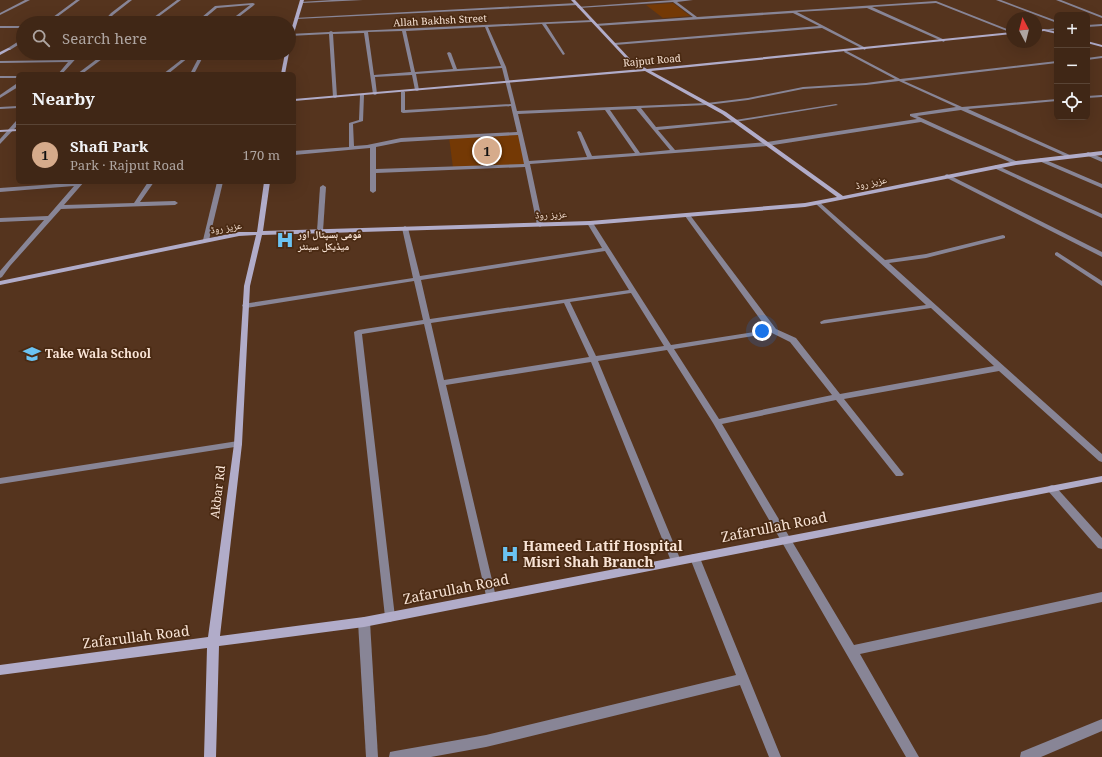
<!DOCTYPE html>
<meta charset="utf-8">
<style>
:root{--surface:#402716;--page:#472f1f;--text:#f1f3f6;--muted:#aea5a1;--line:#594435;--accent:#d6ab8b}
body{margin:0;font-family:"Noto Serif","Noto Naskh Arabic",serif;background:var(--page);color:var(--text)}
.controls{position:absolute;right:12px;top:12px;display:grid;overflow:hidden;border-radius:6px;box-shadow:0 4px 16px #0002}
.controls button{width:36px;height:36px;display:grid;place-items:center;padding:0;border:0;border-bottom:1px solid var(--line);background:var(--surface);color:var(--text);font:20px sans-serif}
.compass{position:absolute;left:1006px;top:12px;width:36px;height:36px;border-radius:50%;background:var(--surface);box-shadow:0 4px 16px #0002;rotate:353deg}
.you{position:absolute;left:762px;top:331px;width:14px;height:14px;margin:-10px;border:3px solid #fff;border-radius:50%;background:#1a73e8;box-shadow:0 0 0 6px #1a73e833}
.badge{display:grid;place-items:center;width:26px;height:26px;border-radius:50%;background:var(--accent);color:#111;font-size:13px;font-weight:700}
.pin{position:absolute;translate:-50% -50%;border:2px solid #fff;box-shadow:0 1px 4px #0006}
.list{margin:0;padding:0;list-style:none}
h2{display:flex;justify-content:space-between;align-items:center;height:52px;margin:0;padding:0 16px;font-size:17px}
h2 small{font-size:13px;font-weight:400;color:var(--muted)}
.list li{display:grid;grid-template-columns:26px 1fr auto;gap:12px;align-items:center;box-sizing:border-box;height:60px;padding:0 16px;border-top:1px solid var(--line)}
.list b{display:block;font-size:15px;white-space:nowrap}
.list p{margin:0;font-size:13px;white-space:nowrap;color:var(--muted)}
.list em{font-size:13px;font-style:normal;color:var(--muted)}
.icon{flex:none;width:22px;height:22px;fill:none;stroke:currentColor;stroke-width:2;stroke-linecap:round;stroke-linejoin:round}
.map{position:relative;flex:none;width:1102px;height:757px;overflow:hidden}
.search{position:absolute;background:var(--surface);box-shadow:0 4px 16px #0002;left:16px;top:16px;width:280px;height:44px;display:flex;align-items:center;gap:10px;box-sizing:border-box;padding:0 14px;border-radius:22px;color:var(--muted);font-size:15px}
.panel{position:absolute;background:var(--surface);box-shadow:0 4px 16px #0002;left:16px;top:72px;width:280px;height:112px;border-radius:6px}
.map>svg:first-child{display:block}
</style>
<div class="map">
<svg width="1102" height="757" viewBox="0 0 1102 757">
<rect width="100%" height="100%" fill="#55341e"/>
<!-- green -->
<g fill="#743905">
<polygon points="673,3 690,16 663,18 646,5"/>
<polygon points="520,133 527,165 453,168 449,137"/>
</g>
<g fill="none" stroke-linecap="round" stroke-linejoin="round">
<!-- street -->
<g fill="#888596" fill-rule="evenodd">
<polygon points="25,0 30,0 0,15 0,13"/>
<polygon points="76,0 80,0 49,23 45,23"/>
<polygon points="128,0 132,0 113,15 106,23 102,23 111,13"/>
<polygon points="177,0 181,0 150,23 146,23"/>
<polygon points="332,0 363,0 302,3 300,2"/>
<polygon points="674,0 693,0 677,2 697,17 936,1 1012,31 1012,33 936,3 872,7 945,40 944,42 867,8 797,12 866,48 865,50 822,28 615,45 614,43 819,26 793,13 596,26 595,24 693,17 673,2 579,8 577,7"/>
<polygon points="996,0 1001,0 1057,21 1057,23"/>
<polygon points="1056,0 1061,0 1102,16 1102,18"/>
<polygon points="253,3 255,4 253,6 231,23 227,23 250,5 217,8 199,23 195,23 215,6"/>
<polygon points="577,3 578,5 296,19 294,18"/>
<path d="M593,20L592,22L546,24L565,54L563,55L542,24L488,27L506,67L517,111L707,103L748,98L803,87L866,83L895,79L844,52L845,50L900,79L1057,61V63L904,81L962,107L1057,99V101L968,109L1072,156L1067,157L961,110L917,116L1018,162V164H1014L921,122L767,146L530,164L543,225L540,227L537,225L525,167L376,173V191L373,193L370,191V148L294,155V151L349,147V123L359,120L360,95L362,94L364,95L363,121L353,124L354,146L367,145L401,138L517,132L511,106L403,113L401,112V92L403,91L405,92V110L511,104L502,68L416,74L419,90L417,91L415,90L412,75L375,77L377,94L375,95L373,94L364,33L333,34L337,97L335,98L333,97L329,34L289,36V34L329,32L331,31L333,32ZM485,27L501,66L457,69L451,53L449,52L447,53L453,69L415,72L406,31ZM402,31L411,72L374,75L368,32ZM899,81L956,107L910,114V116L917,119L767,142L675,150L658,130L735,122L838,105L836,104L735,120L656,127L641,108L707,105L748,100L803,89L866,85ZM636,109L670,150L640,153L610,110ZM605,110L635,153L592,156L581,132L579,131L577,132L587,157L529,161L518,114ZM518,135L524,164L376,169V147L401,142Z"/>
<polygon points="1102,24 1102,26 1087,27 1087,25"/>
<rect x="0" y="26" width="23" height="2"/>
<polygon points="1057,28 1057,30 1044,31 1042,30"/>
<polygon points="22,39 23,39 23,42 10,50 8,50 8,48"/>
<polygon points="77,53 81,53 62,74 58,74 68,62 0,63 0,61 71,60"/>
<polygon points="105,53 110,53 82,74 77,74"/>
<polygon points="190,53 194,53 168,74 163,74"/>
<polygon points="201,53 205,53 194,74 190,74"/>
<polygon points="1102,56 1102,58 1087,60 1087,58"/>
<rect x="0" y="76" width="18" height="2"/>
<polygon points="16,84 18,84 18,87 0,98 0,95"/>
<polygon points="1102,95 1102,97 1087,98 1087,96"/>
<polygon points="18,106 18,108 0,109 0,107"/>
<polygon points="16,121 18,121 18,125 0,144 0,139"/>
<polygon points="1088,152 1102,158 1102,162 1086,155 1085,154"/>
<polygon points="1041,158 1102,184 1102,188 1039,161 1038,160"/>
<polygon points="996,165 1102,214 1102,218 994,168 993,167"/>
<polygon points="947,174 1102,252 1102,257 945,177 945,175"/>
<polygon points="84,182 64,205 134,203 148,182 154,182 140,202 175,201 178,203 175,205 61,209 10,266 2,277 0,278 0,271 6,264 44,220 0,222 0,218 48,216 74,186 0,192 0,188"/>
<polygon points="217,182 223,182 209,240 206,242 203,240"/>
<polygon points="323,185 326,187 323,231 320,233 317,231 320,187"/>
<path d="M818,201L885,260L926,254L1003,235L1005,236V238L926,258L889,263L1102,454V462L1099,461L999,371L844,399L902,472L904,474L902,476H896L836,400L722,424L854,645L1102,592V602L860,654L919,757H906L713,423L667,350L598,361L681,561L680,564L676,565L672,564L671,561L591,362L446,385L496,597L495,600L491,602L487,600L424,324L362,334L395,617L394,620L390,622L386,620L385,617L354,332L358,330L423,320L414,281L246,308L242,306L243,304L413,278L402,228L405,226L408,228L420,276L602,248L587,223L590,221L593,223L671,345L768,330L685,216L688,214L690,215L776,329L796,338L840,394L994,366L931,308L821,324L820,322L824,320L926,305L816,204V202ZM605,251L629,290L430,319L421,280ZM631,293L664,346L596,356L570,302ZM564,303L589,357L444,380L431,323ZM772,333L790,342L832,395L719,419L674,349Z"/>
<polygon points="1057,252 1102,281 1102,286 1055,255 1055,253"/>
<polygon points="238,441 241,442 242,444 241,446 0,484 0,478"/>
<polygon points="1052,485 1055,486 1102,538 1102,549 1098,548 1049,492 1047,489 1049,486"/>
<polygon points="695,554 699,555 700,558 781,757 769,757 740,685 486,747 431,757 389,757 390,752 395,751 486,735 736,675 690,558 691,555"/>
<polygon points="364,617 368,619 370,622 378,757 366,757 358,622 360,619"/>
<polygon points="1102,719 1102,731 1041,757 1020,757 1021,752"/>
</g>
<!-- secondary -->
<g fill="#b1acc9" fill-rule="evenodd">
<polygon points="300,0 304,0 291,43 289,44 289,37"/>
<polygon points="571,0 575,0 631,60 647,69 1012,32 1012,34 651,71 726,112 843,196 1016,161 1102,151 1102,155 1016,165 805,207 590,225 262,235 250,286 242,444 220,636 364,617 1102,476 1102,482 364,627 219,646 216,757 204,757 207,648 0,675 0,665 208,637 234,444 244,286 256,235 239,236 0,285 0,281 239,232 257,232 264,182 270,182 263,231 590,221 805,203 837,197 722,114 645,71 294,101 294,99 642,69 629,62"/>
<polygon points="1044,29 1057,32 1057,34 1044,31 1036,32 1036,30"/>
<polygon points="1087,41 1102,45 1102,47 1087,43"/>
<polygon points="8,48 11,49 0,55 0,52"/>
<polygon points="285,53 289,53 285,74 281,74"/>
<polygon points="18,129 18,131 0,132 0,130"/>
</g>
</g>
<!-- icons -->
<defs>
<g id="hospital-bare" transform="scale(1.38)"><path d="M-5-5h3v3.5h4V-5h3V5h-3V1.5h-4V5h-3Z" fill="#6bc3f2" stroke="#4a2a13" stroke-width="2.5" paint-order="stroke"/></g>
<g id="school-bare" transform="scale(1.38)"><path d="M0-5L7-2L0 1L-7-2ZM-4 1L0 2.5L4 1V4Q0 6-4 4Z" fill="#6bc3f2" stroke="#4a2a13" stroke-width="2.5" paint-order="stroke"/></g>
</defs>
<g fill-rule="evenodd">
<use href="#hospital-bare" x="285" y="240"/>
<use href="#school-bare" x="32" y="354"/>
<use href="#hospital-bare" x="510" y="554"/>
</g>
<g text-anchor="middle" stroke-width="3.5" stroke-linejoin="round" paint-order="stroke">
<!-- far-street labels -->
<g font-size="10" fill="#f8e3d5" stroke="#4a2a13">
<text transform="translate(440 20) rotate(-3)" y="4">Allah Bakhsh Street</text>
<text transform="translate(652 60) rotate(-5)" y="4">Rajput Road</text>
<text transform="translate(871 182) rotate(-12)" y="4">عزیز روڈ</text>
<text transform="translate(551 214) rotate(-2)" y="4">عزیز روڈ</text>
<text transform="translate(226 227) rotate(-9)" y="4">عزیز روڈ</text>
</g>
<!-- far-poi labels -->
<g font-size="10" font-weight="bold" fill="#f8e3d5" stroke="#4a2a13" text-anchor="start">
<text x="298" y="238">قومی ہسپتال اور<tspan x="298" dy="12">میڈیکل سینٹر</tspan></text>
</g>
<!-- poi labels -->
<g font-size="12" font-weight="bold" fill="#f8e3d5" stroke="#4a2a13" text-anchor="start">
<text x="45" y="358">Take Wala School</text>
</g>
<!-- street labels -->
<g font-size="12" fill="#f8e3d5" stroke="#4a2a13">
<text transform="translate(218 492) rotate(-83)" y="4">Akbar Rd</text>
</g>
<!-- near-street labels -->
<g font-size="14" fill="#f8e3d5" stroke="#4a2a13">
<text transform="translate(774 527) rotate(-11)" y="5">Zafarullah Road</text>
<text transform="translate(456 589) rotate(-11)" y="5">Zafarullah Road</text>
<text transform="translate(136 637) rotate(-7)" y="5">Zafarullah Road</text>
</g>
<!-- near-poi labels -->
<g font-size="14" font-weight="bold" fill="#f8e3d5" stroke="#4a2a13" text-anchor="start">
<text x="523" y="551">Hameed Latif Hospital<tspan x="523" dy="16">Misri Shah Branch</tspan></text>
</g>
</g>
</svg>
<div class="controls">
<button>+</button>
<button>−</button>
<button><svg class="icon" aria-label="locate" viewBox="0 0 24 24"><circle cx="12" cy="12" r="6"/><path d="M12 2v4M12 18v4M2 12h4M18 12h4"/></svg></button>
</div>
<svg class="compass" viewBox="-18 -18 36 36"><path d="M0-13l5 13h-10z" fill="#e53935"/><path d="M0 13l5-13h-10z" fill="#aea5a1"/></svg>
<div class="you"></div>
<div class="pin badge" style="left:487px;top:151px">1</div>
<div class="search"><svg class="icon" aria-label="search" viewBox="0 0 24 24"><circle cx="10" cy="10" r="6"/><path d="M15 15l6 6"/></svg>Search here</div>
<section class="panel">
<h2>Nearby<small></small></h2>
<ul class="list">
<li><span class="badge">1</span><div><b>Shafi Park</b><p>Park · Rajput Road</p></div><em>170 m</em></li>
</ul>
</section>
</div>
